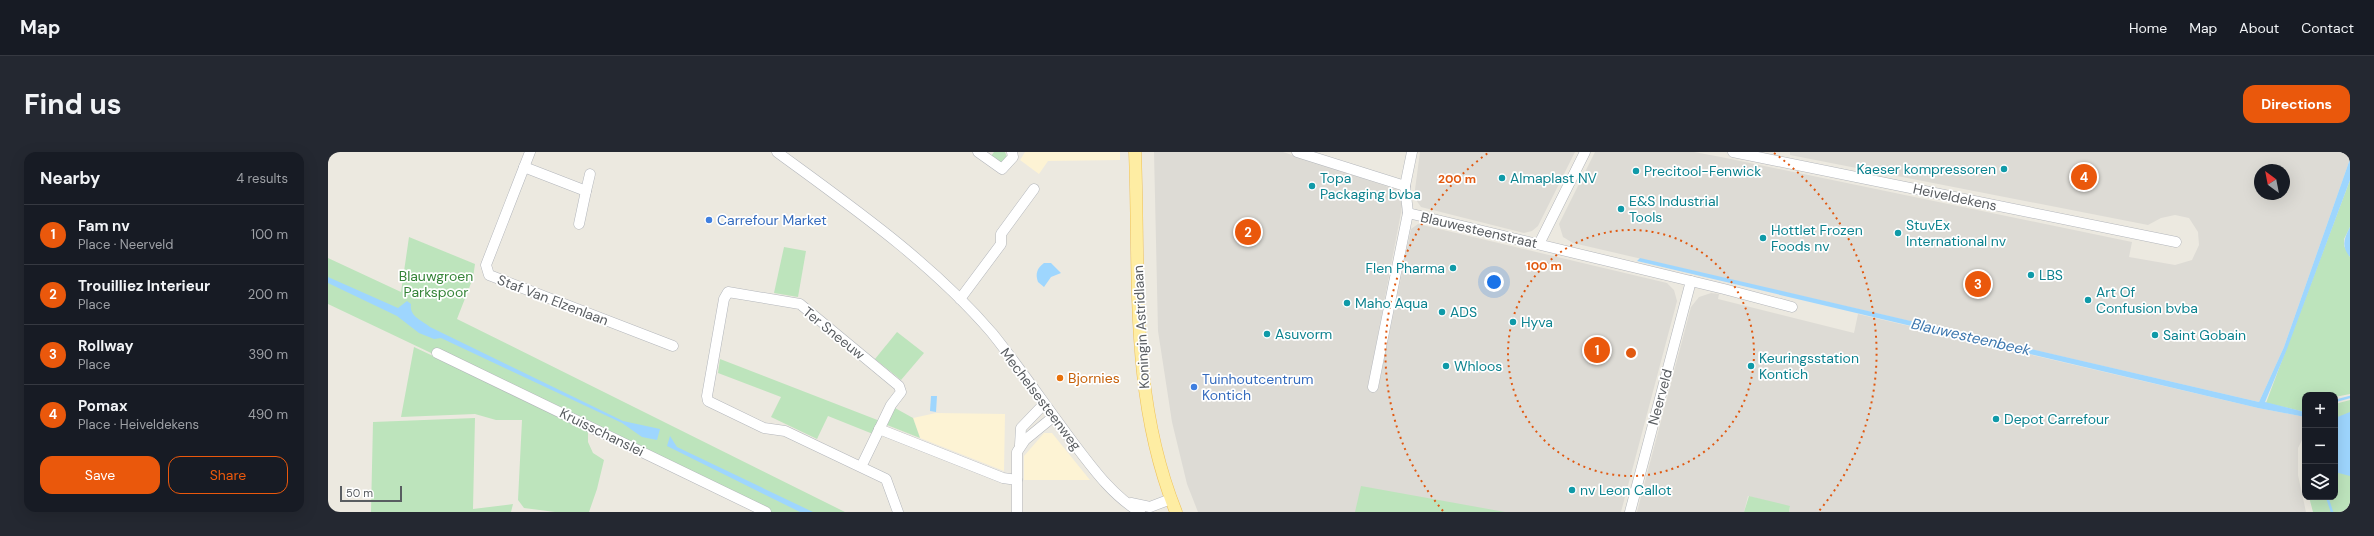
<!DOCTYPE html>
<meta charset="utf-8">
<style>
:root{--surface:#171b24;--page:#242831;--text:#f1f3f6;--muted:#9ea1a6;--line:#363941;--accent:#ea580c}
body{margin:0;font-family:"DM Sans",sans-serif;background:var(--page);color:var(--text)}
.controls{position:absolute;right:12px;bottom:12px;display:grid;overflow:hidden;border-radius:8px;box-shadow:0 4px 16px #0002}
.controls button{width:36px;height:36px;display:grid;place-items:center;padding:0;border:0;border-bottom:1px solid var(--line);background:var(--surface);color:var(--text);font:20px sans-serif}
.compass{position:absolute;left:1926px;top:12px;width:36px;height:36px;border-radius:50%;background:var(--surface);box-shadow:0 4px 16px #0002;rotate:328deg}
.scale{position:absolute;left:12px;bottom:10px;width:62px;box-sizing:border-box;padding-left:4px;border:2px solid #595d61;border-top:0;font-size:11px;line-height:14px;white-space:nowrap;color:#595d61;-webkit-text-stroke:3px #fff;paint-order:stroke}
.you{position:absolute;left:1166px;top:130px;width:14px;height:14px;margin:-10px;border:3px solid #fff;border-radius:50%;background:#1a73e8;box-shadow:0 0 0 6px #1a73e833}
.badge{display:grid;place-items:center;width:26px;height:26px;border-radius:50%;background:var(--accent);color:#fff;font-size:13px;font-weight:700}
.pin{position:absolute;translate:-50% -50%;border:2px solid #fff;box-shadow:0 1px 4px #0006}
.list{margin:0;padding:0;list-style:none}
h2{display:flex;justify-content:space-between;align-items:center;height:52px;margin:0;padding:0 16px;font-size:17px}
h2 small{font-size:13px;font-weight:400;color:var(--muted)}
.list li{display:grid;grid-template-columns:26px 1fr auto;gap:12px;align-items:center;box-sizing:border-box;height:60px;padding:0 16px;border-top:1px solid var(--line)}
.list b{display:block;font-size:15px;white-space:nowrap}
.list p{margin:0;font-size:13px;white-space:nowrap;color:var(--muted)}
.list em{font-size:13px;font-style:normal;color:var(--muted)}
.actions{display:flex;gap:8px;padding:12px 16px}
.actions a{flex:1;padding:9px 0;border:1px solid var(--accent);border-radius:12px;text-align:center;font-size:14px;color:var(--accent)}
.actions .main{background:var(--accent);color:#fff}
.icon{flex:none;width:22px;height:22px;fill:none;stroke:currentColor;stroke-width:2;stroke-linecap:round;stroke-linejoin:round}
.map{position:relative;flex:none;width:2022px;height:360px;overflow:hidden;border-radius:12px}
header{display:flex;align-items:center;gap:24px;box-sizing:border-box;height:56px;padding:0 20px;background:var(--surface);border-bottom:1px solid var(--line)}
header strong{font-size:19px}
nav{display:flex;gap:22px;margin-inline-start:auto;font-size:14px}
.intro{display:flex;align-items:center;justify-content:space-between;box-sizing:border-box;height:96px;padding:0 24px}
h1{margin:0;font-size:28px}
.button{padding:10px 18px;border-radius:12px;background:var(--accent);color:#fff;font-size:14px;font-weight:700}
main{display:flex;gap:24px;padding:0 24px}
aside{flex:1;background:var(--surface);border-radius:12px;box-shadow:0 4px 16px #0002}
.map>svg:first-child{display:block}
</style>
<header>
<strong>Map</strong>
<nav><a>Home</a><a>Map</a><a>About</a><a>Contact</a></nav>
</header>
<div class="intro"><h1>Find us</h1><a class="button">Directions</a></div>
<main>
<aside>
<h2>Nearby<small>4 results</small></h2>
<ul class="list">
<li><span class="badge">1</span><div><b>Fam nv</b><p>Place · Neerveld</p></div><em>100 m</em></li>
<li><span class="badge">2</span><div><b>Trouilliez Interieur</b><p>Place</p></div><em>200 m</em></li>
<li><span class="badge">3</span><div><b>Rollway</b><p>Place</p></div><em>390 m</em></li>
<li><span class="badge">4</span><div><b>Pomax</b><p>Place · Heiveldekens</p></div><em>490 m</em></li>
</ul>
<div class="actions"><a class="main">Save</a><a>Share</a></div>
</aside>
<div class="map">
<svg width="2022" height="360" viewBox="0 0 2022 360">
<rect width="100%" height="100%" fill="#ece9e0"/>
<!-- commercial -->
<g fill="#fdf3d4">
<polygon points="697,0 792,0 792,8 720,9 711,22 692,8"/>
<polygon points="608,261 677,262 676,319 592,286 585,266"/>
<polygon points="716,281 724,281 762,328 696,328 696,304"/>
</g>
<!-- industrial -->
<g fill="#dddbd5" fill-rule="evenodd">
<polygon points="826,0 955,0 1070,38 1075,50 1040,235 1050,237 1083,77 1090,72 1339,131 1346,138 1349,149 1293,360 870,360 859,332 844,270 830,179"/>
<polygon points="1092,0 1247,0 1210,74 1204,79 1196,81 1093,55 1086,45"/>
<path d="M1267,0H1366L1393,5L1804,90L1801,105L1847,113L1864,108L1871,93L1870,80L1861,66L1847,63L1833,66L1820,73L1462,3V0H2022V7L1956,195L1931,250L1245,91L1235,85L1231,72ZM1932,18H1956V42H1932Z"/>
<polygon points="1383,141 1391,142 1390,147 1526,181 1530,162 1930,256 1977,265 1977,282 1970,296 1970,323 1978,360 1461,360 1462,355 1420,344 1416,360 1309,360 1363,155 1371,145"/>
</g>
<!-- green -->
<g fill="#bde4bc">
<polygon points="666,0 677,0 679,5 673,11 663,4"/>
<polygon points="2022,28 2022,75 2016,87 2016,94 2022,105 2022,242 2007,245 2007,243 1977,243 1977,260 1938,251"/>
<polygon points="81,85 147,112 145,126 129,167 517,360 438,360 0,152 0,106 73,140"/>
<polygon points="456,95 478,99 470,145 446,141"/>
<polygon points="569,180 596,201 573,228 547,207"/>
<polygon points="86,195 260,277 260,290 265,301 276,308 269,337 261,360 227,360 196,356 190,348 194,268 168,268 147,262 73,265"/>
<polygon points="392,207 552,269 545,282 500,264 489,287 443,265 453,245 390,221"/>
<polygon points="2022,248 2022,360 1985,360 1981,345 2007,345 2007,252"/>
<polygon points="567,256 585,266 592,286 559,273"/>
<polygon points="147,266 145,357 185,352 183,360 43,360 45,270"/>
<polygon points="1033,334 1177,360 1027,360"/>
<polygon points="1421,344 1462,354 1461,360 1416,360"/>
</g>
<!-- water -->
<g fill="#9ed6fe">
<polygon points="2022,7 2022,28 1959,197 1937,250 1977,260 1977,265 1930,256 1309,109 1312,106 1931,250 1956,195"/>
<path d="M2022,75V105C2013,95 2016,86 2022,75Z"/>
<path d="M716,111H723L733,121L723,125L716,135L710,130C707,122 709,116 716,111Z"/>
<path d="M0,125L70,156L79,149L83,152C81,164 93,168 102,175L295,269L332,277L329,288L314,285L294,271L113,186L106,187L91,181L69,164L0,131Z"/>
<polygon points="603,244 609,244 608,260 602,259"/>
<polygon points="2022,260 2022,324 2007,320 2007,266"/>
<polygon points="342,284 349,295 485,360 472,360 339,294"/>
</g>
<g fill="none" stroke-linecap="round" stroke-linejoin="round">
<!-- stream -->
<g stroke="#9ed6fe" stroke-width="2.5">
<polyline points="2007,249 2022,245"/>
<polyline points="1999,345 2004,360"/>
</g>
<!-- minor casing -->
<g stroke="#b3b6bb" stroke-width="11">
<g id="minor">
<polyline points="202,0 158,113 161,123 345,194"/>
<path d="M449,0C524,55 603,110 664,181C693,217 719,256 747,293C766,318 785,344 812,360"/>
<polyline points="650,0 674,17 685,5 684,0"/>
<polyline points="969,0 1077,34"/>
<polyline points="1405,0 1848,90"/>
<polyline points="196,15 258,39 251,72"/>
<polyline points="258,39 262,22"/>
<polyline points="1080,61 1396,137 1464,155"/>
<polyline points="1211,92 1257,0"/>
<polyline points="632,147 673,92 673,82 706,37"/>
<polyline points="109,201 438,360"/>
<polyline points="1045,235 1080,61 1077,34 1084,0"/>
<polyline points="551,277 675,326 689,328"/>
<polyline points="692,293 693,276 716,252"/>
<polyline points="533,315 563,253 573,240 571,234 472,152 400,140 396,147 379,244 380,249 436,276 457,279 558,327 570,360"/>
<polyline points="803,351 822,355 843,347"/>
<polyline points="689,360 689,300 697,288 725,265"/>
<polyline points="1302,360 1363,129"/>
</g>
</g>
<!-- major casing -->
<g stroke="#efc156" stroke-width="13">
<path id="major" d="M807,0C812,123 801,243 848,360"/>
</g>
<!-- minor -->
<use href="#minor" stroke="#fff" stroke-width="10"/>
<!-- major -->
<use href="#major" stroke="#feeda3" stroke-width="12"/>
</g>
<!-- distance rings -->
<g fill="none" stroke="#e15910" stroke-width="2" stroke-dasharray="2 4">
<circle cx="1303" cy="201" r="123"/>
<path d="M1115 359A246 246 0 0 1 1160 1M1446 1A246 246 0 0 1 1491 359"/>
</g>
<!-- markers -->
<g fill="#0f9aa8" stroke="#fff" stroke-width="1.5">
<circle cx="1676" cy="17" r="4"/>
<circle cx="1308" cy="19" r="4"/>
<circle cx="1174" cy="26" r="4"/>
<circle cx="984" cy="34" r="4"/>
<circle cx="1293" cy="57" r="4"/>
<circle cx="1570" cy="81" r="4"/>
<circle cx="1435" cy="86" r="4"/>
<circle cx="1125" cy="116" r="4"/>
<circle cx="1703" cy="123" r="4"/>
<circle cx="1760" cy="148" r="4"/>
<circle cx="1019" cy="151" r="4"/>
<circle cx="1114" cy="160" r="4"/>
<circle cx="1185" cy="170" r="4"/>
<circle cx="939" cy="182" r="4"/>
<circle cx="1827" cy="183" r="4"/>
<circle cx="1118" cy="214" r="4"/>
<circle cx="1423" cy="214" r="4"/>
<circle cx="1668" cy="267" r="4"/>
<circle cx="1244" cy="338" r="4"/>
</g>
<g fill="#3f7fe0" stroke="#fff" stroke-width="1.5">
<circle cx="381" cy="68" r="4"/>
<circle cx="866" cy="235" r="4"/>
</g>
<circle fill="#e8710a" stroke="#fff" stroke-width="1.5" cx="732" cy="226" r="4"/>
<g text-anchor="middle" stroke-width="3.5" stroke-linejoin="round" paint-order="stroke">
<!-- culture labels -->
<g font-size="14" fill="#0d838f" stroke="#fff" text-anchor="start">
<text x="1668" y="22" text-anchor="end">Kaeser kompressoren</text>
<text x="1316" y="24">Precitool-Fenwick</text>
<text x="992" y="31">Topa<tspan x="992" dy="16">Packaging bvba</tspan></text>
<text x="1182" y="31">Almaplast NV</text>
<text x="1301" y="54">E&amp;S Industrial<tspan x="1301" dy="16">Tools</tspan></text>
<text x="1578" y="78">StuvEx<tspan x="1578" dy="16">International nv</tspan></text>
<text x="1443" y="83">Hottlet Frozen<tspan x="1443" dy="16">Foods nv</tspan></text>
<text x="1117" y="121" text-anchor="end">Flen Pharma</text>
<text x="1711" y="128">LBS</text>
<text x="1768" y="145">Art Of<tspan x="1768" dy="16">Confusion bvba</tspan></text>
<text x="1027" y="156">Maho Aqua</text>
<text x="1122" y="165">ADS</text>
<text x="1193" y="175">Hyva</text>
<text x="947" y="187">Asuvorm</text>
<text x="1835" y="188">Saint Gobain</text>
<text x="1431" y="211">Keuringsstation<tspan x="1431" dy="16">Kontich</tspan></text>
<text x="1126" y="219">Whloos</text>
<text x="1676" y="272">Depot Carrefour</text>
<text x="1252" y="343">nv Leon Callot</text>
</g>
<!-- street labels -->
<g font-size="14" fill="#595d61" stroke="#fff">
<text transform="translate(1627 45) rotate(12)" y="5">Heiveldekens</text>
<text transform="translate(1151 78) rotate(13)" y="5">Blauwesteenstraat</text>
<text transform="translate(225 148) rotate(21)" y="5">Staf Van Elzenlaan</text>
<text transform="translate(813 175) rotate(-93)" y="5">Koningin Astridlaan</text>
<text transform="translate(506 181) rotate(39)" y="5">Ter Sneeuw</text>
<text transform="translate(1332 245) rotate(-75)" y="5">Neerveld</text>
<text transform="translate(713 247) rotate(53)" y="5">Mechelsesteenweg</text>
<text transform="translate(274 280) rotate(26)" y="5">Kruisschanslei</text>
</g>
<!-- shop labels -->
<g font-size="14" fill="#366cbe" stroke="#fff" text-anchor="start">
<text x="389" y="73">Carrefour Market</text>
<text x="874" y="232">Tuinhoutcentrum<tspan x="874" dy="16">Kontich</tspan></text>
</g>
<!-- park labels -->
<g font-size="14" fill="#358438" stroke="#fff">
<text x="108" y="129">Blauwgroen<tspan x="108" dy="16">Parkspoor</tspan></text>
</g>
<!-- food labels -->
<g font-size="14" fill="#c56008" stroke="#fff" text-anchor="start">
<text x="740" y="231">Bjornies</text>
</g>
<!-- water labels -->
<g font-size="15" font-style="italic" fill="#3d77ae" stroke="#fff">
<text transform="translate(1643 185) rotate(13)" y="5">Blauwesteenbeek</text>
</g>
</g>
<circle cx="1303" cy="201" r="6" fill="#e15910" stroke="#fff" stroke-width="2"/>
<g font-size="12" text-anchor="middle" font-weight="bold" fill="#e15910" stroke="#fff" stroke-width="3.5" stroke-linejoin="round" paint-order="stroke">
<text x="1129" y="31">200 m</text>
<text x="1216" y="118">100 m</text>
</g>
</svg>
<div class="controls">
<button>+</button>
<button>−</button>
<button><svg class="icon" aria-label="layers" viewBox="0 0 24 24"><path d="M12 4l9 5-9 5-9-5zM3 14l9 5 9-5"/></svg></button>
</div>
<svg class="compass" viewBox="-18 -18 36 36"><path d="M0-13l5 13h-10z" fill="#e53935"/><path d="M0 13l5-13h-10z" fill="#9ea1a6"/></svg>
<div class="scale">50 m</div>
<div class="you"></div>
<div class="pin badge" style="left:1269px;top:198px">1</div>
<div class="pin badge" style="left:920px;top:80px">2</div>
<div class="pin badge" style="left:1650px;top:132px">3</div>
<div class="pin badge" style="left:1756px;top:25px">4</div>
</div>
</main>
